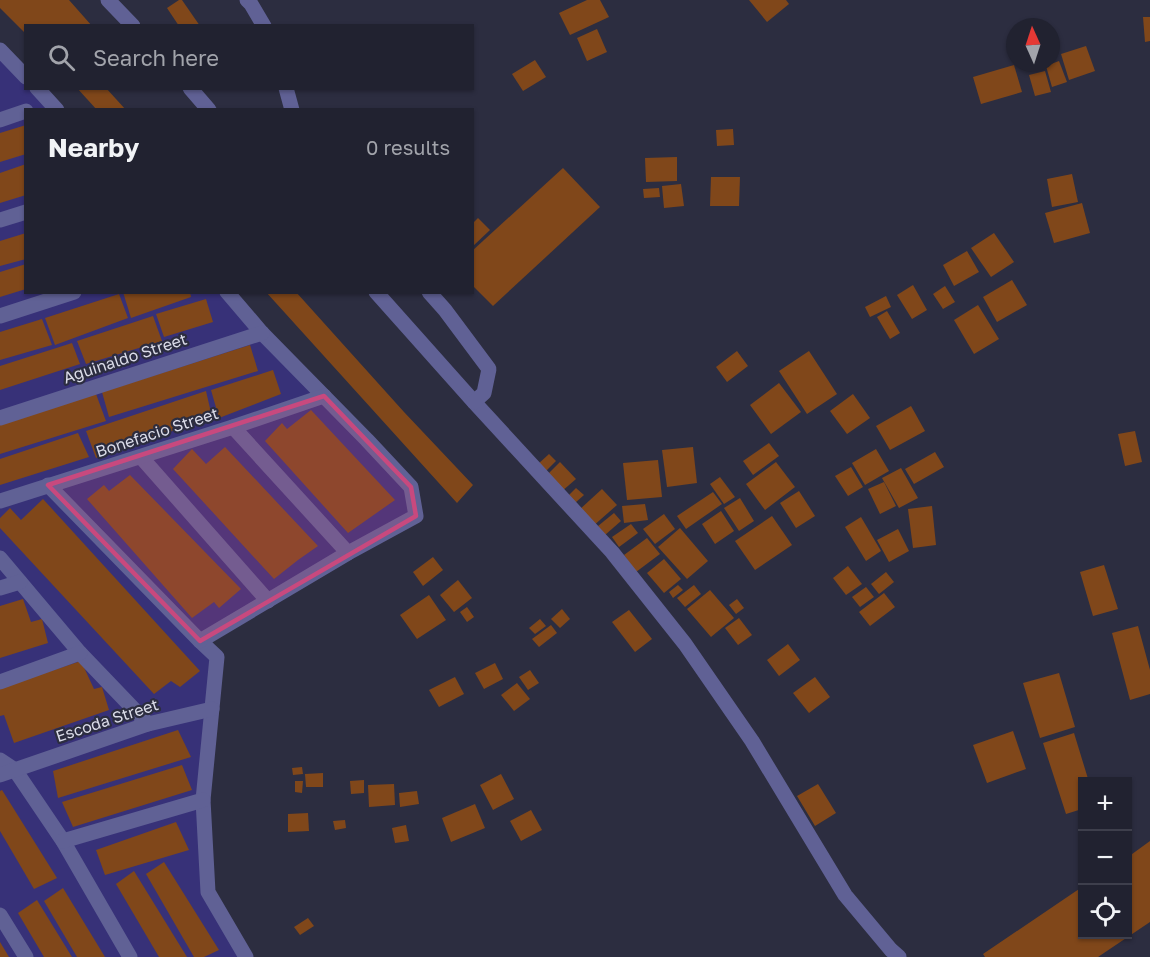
<!DOCTYPE html>
<meta charset="utf-8">
<style>
:root{--surface:#212230;--page:#2d2f3c;--text:#f1f3f6;--muted:#a2a4ab;--line:#3e3f4c}
body{margin:0;font-family:"Golos Text",sans-serif;background:var(--page);color:var(--text)}
.controls{position:absolute;right:18px;bottom:18px;display:grid;overflow:hidden;border-radius:0px;box-shadow:0 2px 4px #0004}
.controls button{width:54px;height:54px;display:grid;place-items:center;padding:0;border:0;border-bottom:2px solid var(--line);background:var(--surface);color:var(--text);font:30px sans-serif}
.compass{position:absolute;left:1006px;top:18px;width:54px;height:54px;border-radius:50%;background:var(--surface);box-shadow:0 2px 4px #0004;rotate:357deg}
.list{margin:0;padding:0;list-style:none}
h2{display:flex;justify-content:space-between;align-items:center;height:78px;margin:0;padding:0 24px;font-size:26px}
h2 small{font-size:20px;font-weight:400;color:var(--muted)}
.icon{flex:none;width:33px;height:33px;fill:none;stroke:currentColor;stroke-width:2;stroke-linecap:round;stroke-linejoin:round}
.map{position:relative;flex:none;width:1150px;height:957px;overflow:hidden}
.search{position:absolute;background:var(--surface);box-shadow:0 2px 4px #0004;left:24px;top:24px;width:450px;height:66px;display:flex;align-items:center;gap:15px;box-sizing:border-box;padding:0 21px;border-radius:0px;color:var(--muted);font-size:22px}
.panel{position:absolute;background:var(--surface);box-shadow:0 2px 4px #0004;left:24px;top:108px;width:450px;height:186px;border-radius:0px}
.map>svg:first-child{display:block}
</style>
<div class="map">
<svg width="1150" height="957" viewBox="0 0 1150 957">
<rect width="100%" height="100%" fill="#2c2d40"/>
<!-- green -->
<polygon fill="#373178" points="0,50 25,77 26,88 37,89 57,109 26,110 26,292 227,293 411,487 416,516 200,640 217,657 203,800 208,892 246,957 0,957"/>
<!-- building -->
<g fill="#80471a">
<polygon points="0,0 69,0 92,26 26,26 26,34 0,8"/>
<polygon points="179,0 182,0 200,26 179,26 167,8"/>
<polygon points="587,0 600,0 609,17 570,35 559,13"/>
<polygon points="749,0 786,0 789,4 767,22"/>
<polygon points="1143,17 1150,17 1150,41 1145,42"/>
<polygon points="597,29 607,52 587,61 577,38"/>
<polygon points="1086,46 1095,71 1069,80 1061,54"/>
<polygon points="535,60 546,77 523,91 512,74"/>
<polygon points="1059,61 1067,82 1052,87 1046,66"/>
<polygon points="1014,65 1022,92 981,104 973,77"/>
<polygon points="1045,71 1051,92 1035,96 1029,75"/>
<polygon points="77,88 106,88 126,110 97,110"/>
<polygon points="26,125 26,154 0,162 0,133"/>
<polygon points="733,129 734,145 717,146 716,130"/>
<polygon points="677,157 677,181 646,182 645,158"/>
<polygon points="26,164 26,195 0,203 0,173"/>
<polygon points="563,168 600,207 493,306 472,285 472,251"/>
<polygon points="1072,174 1078,202 1052,207 1047,179"/>
<polygon points="711,177 740,177 739,206 710,206"/>
<polygon points="681,184 684,206 664,208 662,186"/>
<polygon points="659,188 660,197 644,198 643,189"/>
<polygon points="1082,203 1090,233 1054,243 1045,213"/>
<polygon points="478,218 490,230 472,247 472,224"/>
<polygon points="26,233 26,259 0,266 0,241"/>
<polygon points="994,233 1014,262 991,277 971,248"/>
<polygon points="967,251 979,272 954,286 943,265"/>
<polygon points="26,264 26,289 0,297 0,272"/>
<polygon points="1012,280 1027,305 997,322 983,297"/>
<polygon points="913,285 927,310 912,319 897,295"/>
<polygon points="945,286 955,302 943,309 933,294"/>
<polygon points="123,292 190,292 191,297 131,318"/>
<polygon points="266,292 296,292 404,412 473,485 457,503"/>
<polygon points="119,294 128,318 55,345 45,318"/>
<polygon points="886,296 891,307 870,317 865,307"/>
<polygon points="206,299 213,322 164,337 156,314"/>
<polygon points="978,305 999,339 974,354 954,320"/>
<polygon points="887,311 900,333 890,339 877,317"/>
<polygon points="153,316 162,341 86,364 77,341"/>
<polygon points="42,319 52,345 0,360 0,332"/>
<polygon points="72,343 80,364 0,390 0,366"/>
<polygon points="250,345 258,371 109,417 102,392"/>
<polygon points="737,351 748,366 727,382 716,367"/>
<polygon points="809,351 837,394 807,414 779,371"/>
<polygon points="273,370 281,394 219,418 211,390"/>
<polygon points="779,383 801,412 771,434 750,405"/>
<polygon points="206,391 212,417 96,458 86,431"/>
<polygon points="96,394 106,421 0,454 0,425"/>
<polygon points="853,394 870,418 847,434 830,411"/>
<polygon points="911,406 925,431 890,450 876,426"/>
<polygon points="311,410 395,500 348,533 265,441 282,423 287,429"/>
<polygon points="1135,431 1142,462 1125,466 1118,434"/>
<polygon points="78,433 89,457 0,485 0,459"/>
<polygon points="769,443 779,456 753,475 743,461"/>
<polygon points="225,447 318,546 298,560 274,579 173,469 192,449 206,464"/>
<polygon points="693,447 697,483 667,487 662,450"/>
<polygon points="876,449 889,471 865,485 852,463"/>
<polygon points="935,452 944,467 914,484 905,469"/>
<polygon points="549,454 556,461 544,473 537,465"/>
<polygon points="658,460 662,497 627,500 623,463"/>
<polygon points="560,462 576,479 561,492 546,476"/>
<polygon points="776,462 795,487 765,510 746,484"/>
<polygon points="851,467 863,487 848,496 835,476"/>
<polygon points="901,468 918,498 899,508 882,478"/>
<polygon points="130,475 241,589 219,608 214,602 192,618 87,499 104,485 109,491"/>
<polygon points="720,477 735,497 724,504 710,484"/>
<polygon points="884,482 896,506 880,514 868,489"/>
<polygon points="576,488 584,495 575,503 568,496"/>
<polygon points="602,489 617,505 592,527 578,511"/>
<polygon points="799,491 815,516 796,528 780,503"/>
<polygon points="713,492 722,504 686,529 677,516"/>
<polygon points="740,498 754,521 739,531 724,508"/>
<polygon points="43,499 200,671 180,687 171,681 154,694 0,528 0,518 10,508 21,520"/>
<polygon points="645,504 648,520 624,523 622,506"/>
<polygon points="932,506 936,545 913,548 908,509"/>
<polygon points="721,511 734,531 715,544 702,524"/>
<polygon points="614,513 621,521 605,535 598,526"/>
<polygon points="664,514 675,529 655,544 643,529"/>
<polygon points="772,516 792,545 755,570 735,541"/>
<polygon points="861,517 881,551 866,561 845,527"/>
<polygon points="631,524 638,533 619,547 612,537"/>
<polygon points="680,528 708,561 687,579 658,547"/>
<polygon points="898,529 909,551 889,562 877,540"/>
<polygon points="647,538 660,554 636,572 624,555"/>
<polygon points="433,557 443,570 423,586 413,572"/>
<polygon points="664,559 681,579 664,593 647,573"/>
<polygon points="1104,565 1118,609 1093,616 1080,572"/>
<polygon points="848,566 862,584 846,595 833,578"/>
<polygon points="886,572 894,582 879,594 871,584"/>
<polygon points="458,580 472,598 454,612 440,595"/>
<polygon points="678,585 683,590 673,598 669,592"/>
<polygon points="694,585 701,594 685,607 677,598"/>
<polygon points="866,587 874,597 860,607 852,597"/>
<polygon points="710,590 734,618 711,637 687,609"/>
<polygon points="884,593 895,607 870,626 859,612"/>
<polygon points="429,595 446,620 417,639 400,615"/>
<polygon points="23,599 31,622 42,619 48,643 0,658 0,606"/>
<polygon points="737,599 744,608 736,614 729,605"/>
<polygon points="467,607 474,617 467,622 460,612"/>
<polygon points="562,609 570,619 560,628 551,619"/>
<polygon points="629,610 652,639 635,652 612,622"/>
<polygon points="739,618 752,635 738,645 725,628"/>
<polygon points="540,619 546,626 535,634 529,628"/>
<polygon points="551,625 557,633 539,647 532,639"/>
<polygon points="1138,626 1150,670 1150,694 1130,700 1112,633"/>
<polygon points="788,644 800,660 779,676 767,660"/>
<polygon points="81,661 94,689 102,687 109,710 14,743 4,715 0,716 0,688"/>
<polygon points="495,663 503,679 484,689 475,673"/>
<polygon points="530,670 539,683 528,690 519,677"/>
<polygon points="1059,673 1075,727 1040,738 1023,683"/>
<polygon points="455,677 464,694 439,707 429,690"/>
<polygon points="815,677 830,697 809,713 793,693"/>
<polygon points="517,683 530,699 514,711 501,695"/>
<polygon points="178,730 191,757 58,798 53,771"/>
<polygon points="1013,731 1026,769 987,783 973,745"/>
<polygon points="1074,733 1089,782 1082,782 1082,809 1066,814 1043,743"/>
<polygon points="182,765 192,790 73,827 62,802"/>
<polygon points="302,767 303,774 293,775 292,768"/>
<polygon points="323,773 323,787 306,787 305,774"/>
<polygon points="501,774 514,799 493,810 480,785"/>
<polygon points="364,780 364,793 351,794 350,781"/>
<polygon points="295,781 303,781 302,793 295,792"/>
<polygon points="394,784 395,805 369,807 368,785"/>
<polygon points="818,784 836,813 815,826 797,796"/>
<polygon points="2,790 57,878 34,889 0,831 0,791"/>
<polygon points="417,791 419,804 400,807 399,793"/>
<polygon points="475,804 485,828 451,842 442,818"/>
<polygon points="531,810 542,830 521,841 510,821"/>
<polygon points="308,813 309,831 288,832 288,814"/>
<polygon points="345,820 346,828 335,830 333,821"/>
<polygon points="176,822 189,850 105,875 96,850"/>
<polygon points="406,825 409,841 395,843 392,828"/>
<polygon points="1150,841 1150,922 1098,957 985,957 983,954 1082,887 1082,934 1128,934 1128,857"/>
<polygon points="164,862 219,950 204,957 194,957 146,874"/>
<polygon points="134,871 187,957 159,957 116,884"/>
<polygon points="63,888 105,957 77,957 44,901"/>
<polygon points="37,900 72,957 44,957 18,913"/>
<polygon points="308,918 314,926 300,935 294,927"/>
<polygon points="0,942 9,957 0,957"/>
</g>
<g fill="none" stroke-linecap="round" stroke-linejoin="round">
<!-- minor -->
<g stroke="#606195" stroke-width="15">
<polyline points="108,0 133,26"/>
<polyline points="247,0 251,4 264,26"/>
<polyline points="0,50 26,77"/>
<polyline points="37,88 57,110"/>
<polyline points="190,88 209,110"/>
<polyline points="286,88 292,110"/>
<polyline points="0,120 26,111"/>
<polyline points="0,220 26,212"/>
<polyline points="227,292 262,333 367,440 411,487 416,516 348,553 200,641 217,657 203,800 208,892 246,957"/>
<polyline points="376,292 474,402 612,552 685,644 752,741 845,895 891,950 899,957"/>
<polyline points="429,292 445,310 489,369 484,393 474,402"/>
<polyline points="0,316 74,292"/>
<polyline points="0,418 262,333"/>
<polyline points="233,427 348,553"/>
<polyline points="141,457 268,601"/>
<polyline points="48,485 200,641"/>
<polyline points="0,501 233,427 324,396"/>
<polyline points="0,558 80,653 148,724"/>
<polyline points="0,588 20,582"/>
<polyline points="0,682 80,653"/>
<polyline points="0,760 15,770 63,841 130,957"/>
<polyline points="0,775 148,724 212,709"/>
<polyline points="63,841 203,800"/>
<polyline points="0,915 26,957"/>
</g>
</g>
<!-- marked area -->
<path fill="#c8497e" fill-opacity="0.2" stroke="#c8497e" stroke-width="4.5" stroke-linejoin="round" d="M324,396L411,487L416,516L200,641L48,485Z"/>
<g text-anchor="middle" stroke-width="4.5" stroke-linejoin="round" paint-order="stroke">
<!-- street labels -->
<g font-size="16" fill="#dbdce9" stroke="#2c2d40">
<text transform="translate(125 358) rotate(-18)" y="6">Aguinaldo Street</text>
<text transform="translate(157 432) rotate(-18)" y="6">Bonefacio Street</text>
<text transform="translate(107 720) rotate(-18)" y="6">Escoda Street</text>
</g>
</g>
</svg>
<div class="controls">
<button>+</button>
<button>−</button>
<button><svg class="icon" aria-label="locate" viewBox="0 0 24 24"><circle cx="12" cy="12" r="6"/><path d="M12 2v4M12 18v4M2 12h4M18 12h4"/></svg></button>
</div>
<svg class="compass" viewBox="-18 -18 36 36"><path d="M0-13l5 13h-10z" fill="#e53935"/><path d="M0 13l5-13h-10z" fill="#a2a4ab"/></svg>
<div class="search"><svg class="icon" aria-label="search" viewBox="0 0 24 24"><circle cx="10" cy="10" r="6"/><path d="M15 15l6 6"/></svg>Search here</div>
<section class="panel">
<h2>Nearby<small>0 results</small></h2>
<ul class="list">
</ul>
</section>
</div>
